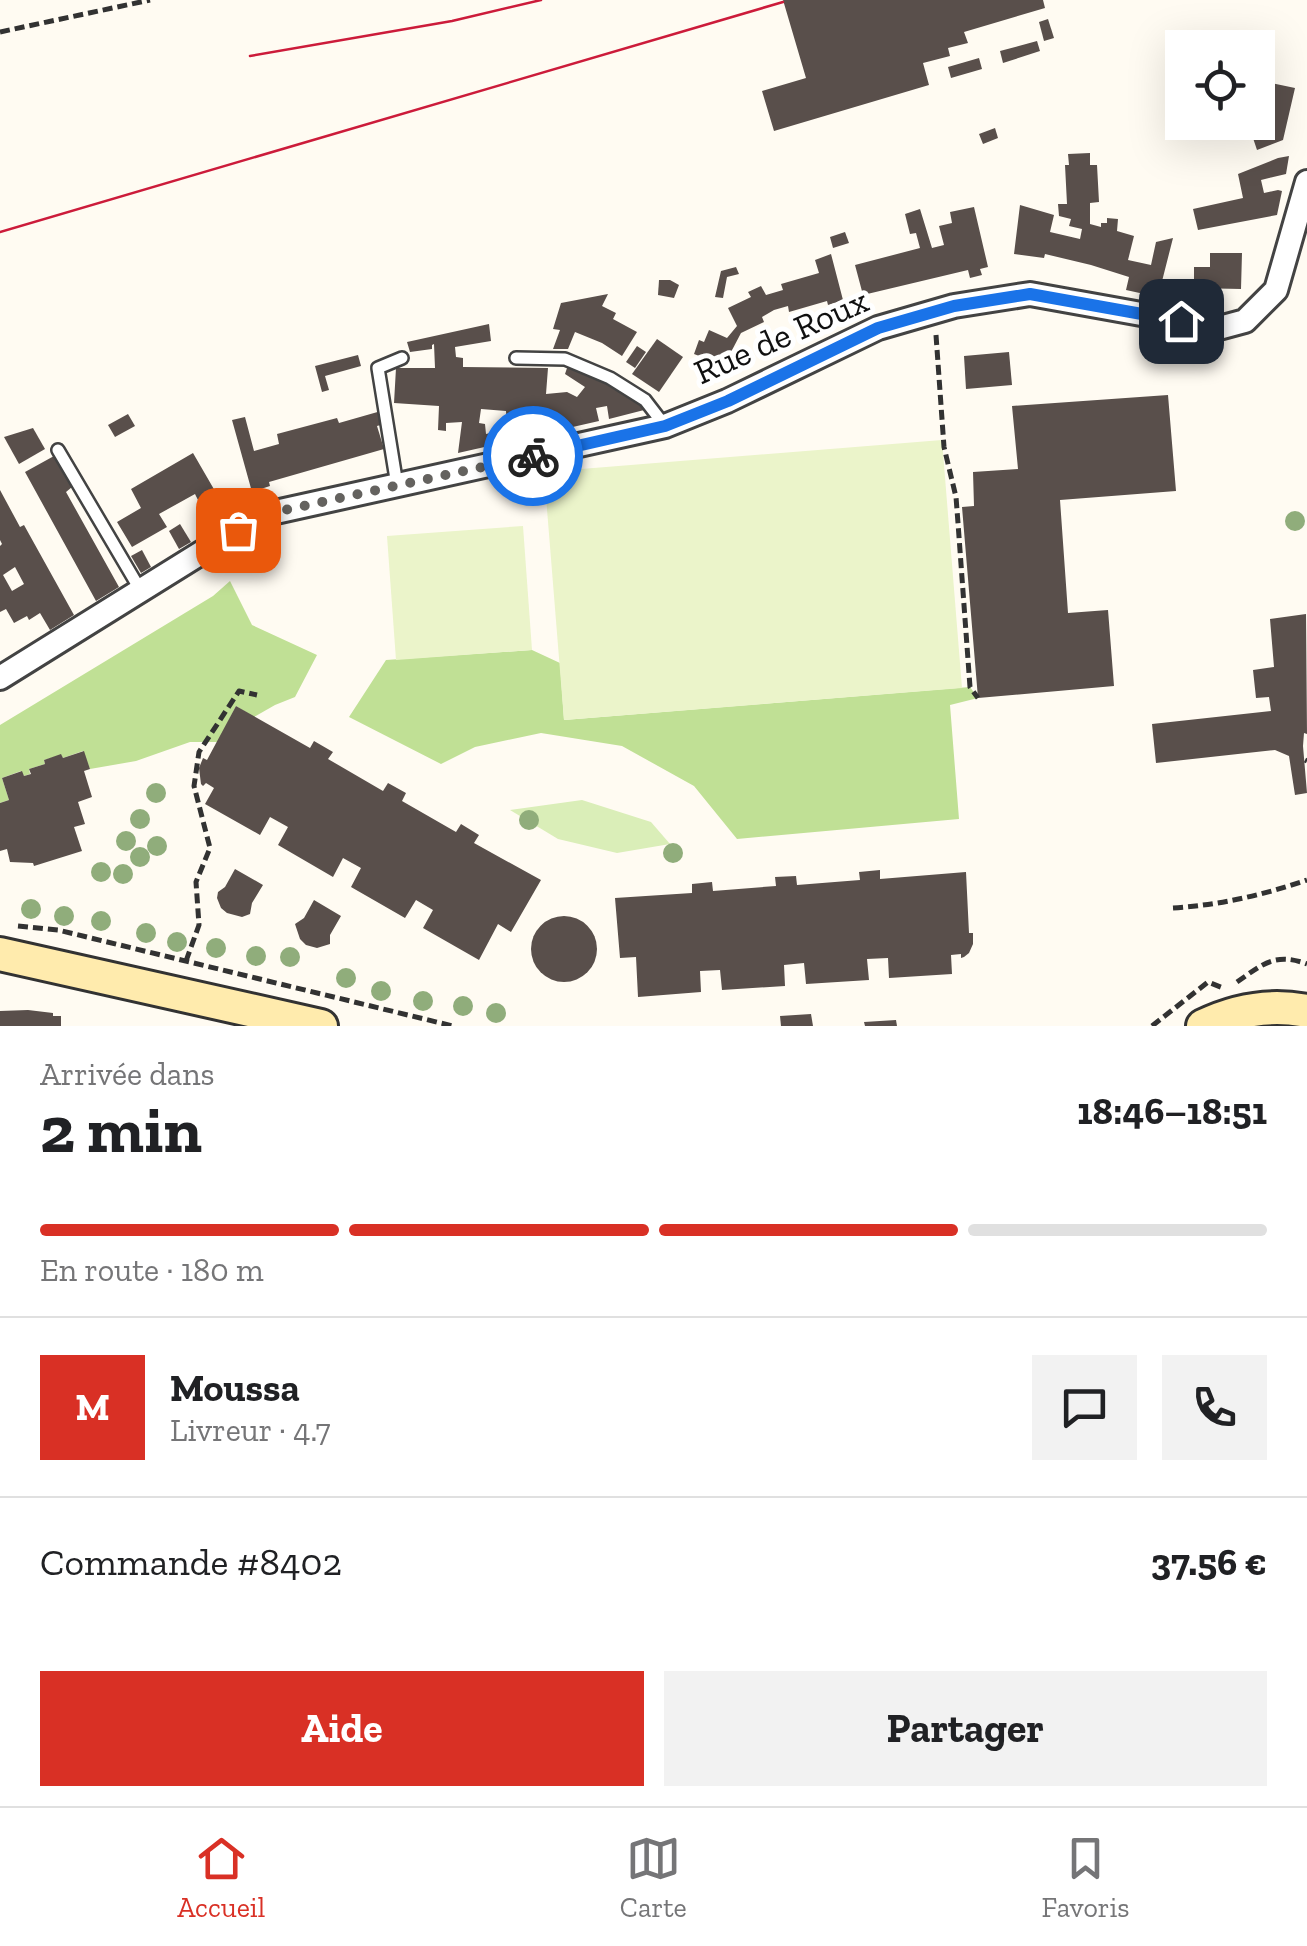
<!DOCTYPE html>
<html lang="fr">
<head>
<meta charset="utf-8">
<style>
  body { margin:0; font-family:"Zilla Slab",serif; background:#f2f2f2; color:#202124; height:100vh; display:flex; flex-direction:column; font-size:38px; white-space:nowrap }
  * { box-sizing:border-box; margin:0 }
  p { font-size:32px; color:#757577 }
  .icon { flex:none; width:55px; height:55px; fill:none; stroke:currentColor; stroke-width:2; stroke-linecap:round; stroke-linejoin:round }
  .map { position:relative; height:1026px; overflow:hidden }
  .details { display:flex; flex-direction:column; background:#fff; flex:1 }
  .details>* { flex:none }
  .buttons { position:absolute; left:1165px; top:30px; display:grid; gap:20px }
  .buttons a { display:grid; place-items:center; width:110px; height:110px; border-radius:0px; background:#fff; box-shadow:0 10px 40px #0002; font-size:50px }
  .pin { position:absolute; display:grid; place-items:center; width:85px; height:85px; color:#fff; margin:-42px; border-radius:20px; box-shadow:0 5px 15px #0006 }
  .courier { position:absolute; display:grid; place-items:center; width:100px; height:100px; margin:-50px; border:8px solid #1a73e8; border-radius:50%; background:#fff; color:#222; box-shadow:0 2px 12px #0007 }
  .overview em { font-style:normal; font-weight:800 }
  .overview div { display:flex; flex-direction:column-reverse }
  .overview { display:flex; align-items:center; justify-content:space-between; height:170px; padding:0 40px }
  h1 { font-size:65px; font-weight:800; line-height:75px }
  .bar { display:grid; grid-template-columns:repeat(4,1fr); gap:15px 10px; align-content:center; height:120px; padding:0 40px }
  .bar i { height:12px; border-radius:8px; background:#e0e0e0 }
  .bar .current { background:#d93025 }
  .bar p { grid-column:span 4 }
  .line { display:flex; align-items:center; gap:25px; padding:0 40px; border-top:2px solid #e0e0e0 }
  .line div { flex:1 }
  .round { display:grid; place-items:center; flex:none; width:105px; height:105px; border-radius:0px; background:#f2f2f2 }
  .primary-button { display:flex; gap:20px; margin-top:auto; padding:20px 40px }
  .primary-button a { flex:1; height:115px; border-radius:0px; background:#d93025; color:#fff; font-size:40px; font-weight:800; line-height:115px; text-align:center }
  .primary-button a+a { background:#f2f2f2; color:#202124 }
  .tabs { display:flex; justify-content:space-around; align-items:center; height:140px; border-top:2px solid #e0e0e0; background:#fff; font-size:28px; color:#757577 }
  .tabs a { display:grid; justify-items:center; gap:5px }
  .tabs .current { color:#d93025 }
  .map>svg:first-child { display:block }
  .green { fill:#daeeb8 }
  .forest { fill:#c0e095 }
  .pitch { fill:#ebf4ca }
  .building { fill:#594f4b; fill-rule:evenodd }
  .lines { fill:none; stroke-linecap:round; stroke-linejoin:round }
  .lane-casing { stroke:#434343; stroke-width:16 }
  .street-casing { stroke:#434343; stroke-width:28 }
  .secondary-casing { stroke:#323232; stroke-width:38 }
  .path { stroke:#323232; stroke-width:5; stroke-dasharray:10 5; stroke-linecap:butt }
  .lane { stroke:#fff; stroke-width:11 }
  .street { stroke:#fff; stroke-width:22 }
  .secondary { stroke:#ffebad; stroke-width:32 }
  .tram { stroke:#cc1b3a; stroke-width:2.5 }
  .tree { fill:#90ad7b }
  .done { stroke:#64625f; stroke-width:10; stroke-dasharray:0 18 }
  .route { stroke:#1a73e8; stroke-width:12 }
  .labels { text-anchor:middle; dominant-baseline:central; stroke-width:10; stroke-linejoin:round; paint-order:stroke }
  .street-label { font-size:35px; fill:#101010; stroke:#fff }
</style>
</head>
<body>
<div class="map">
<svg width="1307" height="1026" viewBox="0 0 1307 1026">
  <rect width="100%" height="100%" fill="#fffbf2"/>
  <polygon class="green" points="582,800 651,822 670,844 617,853 558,839 510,810"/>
  <g class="forest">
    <polygon points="230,581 252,625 317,655 295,697 275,705 254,717 236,706 218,742 190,742 136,761 90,769 83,751 63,758 61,755 44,760 45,764 29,769 30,774 24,776 21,771 2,778 9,800 0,803 0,725 213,596"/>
    <polygon points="532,650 560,663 564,720 970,687 978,698 950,705 959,819 737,839 694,786 622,746 541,733 475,747 441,764 349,717 386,660"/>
  </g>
  <g class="pitch">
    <polygon points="942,440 962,688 564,720 544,472"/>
    <polygon points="523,526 532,650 396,660 387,536"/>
  </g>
  <g class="building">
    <polygon points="783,0 1043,0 1045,8 964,32 968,43 948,48 950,56 923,63 929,85 774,131 762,91 806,78"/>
    <polygon points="1048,19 1054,38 1044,41 1039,22"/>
    <polygon points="1037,41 1040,51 1003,63 1000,51"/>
    <polygon points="979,58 982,69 951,78 948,67"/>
    <polygon points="1262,71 1267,82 1295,88 1283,140 1257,150 1253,138 1267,82 1258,86 1258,74"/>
    <polygon points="995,128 998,138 983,144 979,134"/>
    <polygon points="1090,153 1090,165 1097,165 1099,202 1090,203 1090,224 1101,227 1101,223 1107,223 1107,218 1118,219 1117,231 1134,236 1128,260 1151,265 1156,242 1173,238 1158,297 1126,290 1129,277 1091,265 1045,254 1044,258 1014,254 1020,205 1054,215 1050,232 1080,239 1082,229 1069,226 1071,219 1059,216 1058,204 1067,204 1065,165 1069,165 1068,154"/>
    <polygon points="1289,156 1286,174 1261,180 1264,193 1278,190 1282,191 1277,215 1198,230 1193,209 1243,198 1238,174 1278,158"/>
    <polygon points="974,207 988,267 980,269 982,275 970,278 968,270 863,295 855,265 920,248 916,233 910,234 905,214 920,209 932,248 944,245 939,226 952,223 950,212"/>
    <polygon points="845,232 849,243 833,248 830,237"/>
    <polygon points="1210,253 1242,253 1241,289 1194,288 1194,267 1210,267"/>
    <polygon points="831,254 843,300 828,305 827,301 789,312 788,306 774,310 762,317 764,322 741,333 730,354 725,352 720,364 694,354 699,340 704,342 709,330 727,338 737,326 728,308 751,297 748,292 761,286 766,295 783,290 781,284 819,273 815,260"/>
    <polygon points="736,267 739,274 727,277 723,298 715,297 721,271"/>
    <polygon points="659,280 670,280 679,285 674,298 658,295"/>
    <polygon points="608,294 602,306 616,313 613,319 637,332 622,356 602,343 575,332 568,349 553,349 560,330 553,329 561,303"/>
    <path d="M489,324L491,341L455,347L456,357L463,358V367L548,368L546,394L567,392L577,397L585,387L565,374L568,365L587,373L648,409L609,419L607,406L596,408L599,421L458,453L462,422L446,423V431L438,430L439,406L394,403L396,368H435L434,344L432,345V349L410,352L407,342ZM481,409L506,411L507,429L486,434L485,424L479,423Z"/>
    <polygon points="657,339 683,357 659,392 632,374"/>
    <polygon points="637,346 646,352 635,368 626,362"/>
    <polygon points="1009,352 1012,385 966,389 964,356"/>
    <polygon points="358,355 361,366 325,376 329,390 322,392 315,366"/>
    <polygon points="1168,395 1176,491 1060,500 1068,613 1108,610 1114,686 978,698 962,507 974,506 973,472 1018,469 1012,406"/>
    <polygon points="381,411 384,424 377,426 384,449 269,482 270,486 252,492 232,420 245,417 254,451 279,444 277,434 337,418 339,423"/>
    <polygon points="128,414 135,426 115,437 108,425"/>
    <polygon points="33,428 45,449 19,464 4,437"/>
    <polygon points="193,453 215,491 198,500 195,494 159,514 167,527 132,547 117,522 141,508 131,489"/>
    <polygon points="54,456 72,487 66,492 119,587 96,601 25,472"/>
    <path d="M0,490L20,527L24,525L74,615L50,630L40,613L29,620L27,616L14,623L6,609L0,612V546L2,544L0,540ZM15,567L24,584L12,591L3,575Z"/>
    <polygon points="180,524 191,542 179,549 169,531"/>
    <polygon points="142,550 151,567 141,573 131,556"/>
    <polygon points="1306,614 1307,734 1304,733 1303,746 1307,793 1295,795 1289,756 1275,750 1156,763 1152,724 1271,711 1269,697 1256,698 1253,670 1274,667 1270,619"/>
    <polygon points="236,706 310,748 314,741 333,752 328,759 383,791 388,783 406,793 402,801 456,832 461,824 479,835 474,843 541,880 511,932 498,924 479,960 423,928 433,910 416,900 405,918 351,887 361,868 343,858 333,877 278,845 288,827 270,817 260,835 205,804 214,788 206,783 203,786 201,784 199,768 203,758 207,760"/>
    <polygon points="84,751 90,769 84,771 92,797 78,802 85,824 74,827 82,851 34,866 33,863 10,862 7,849 0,851 0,803 9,800 2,778 22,771 24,776 31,774 29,769 45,764 44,760 61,754 63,758"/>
    <polygon points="235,869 263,885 252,903 250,914 242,917 227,913 221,908 217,898 218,892 225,887"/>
    <polygon points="880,870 880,879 966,872 969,933 973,933 973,944 969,953 964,957 961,958 961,954 951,955 952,974 889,978 888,958 867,959 869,980 806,984 804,963 784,965 785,986 722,990 720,970 700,971 701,992 638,997 636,957 620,958 615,898 692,893 692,884 712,882 713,891 776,886 775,877 796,876 797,885 860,880 859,872"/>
    <polygon points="314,900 341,916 330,935 330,944 317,948 306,945 300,939 295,924 304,918"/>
    <circle cx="564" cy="949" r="33"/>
    <polygon points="28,1010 53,1013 53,1016 61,1016 61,1026 0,1026 0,1011"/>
    <polygon points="811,1014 813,1026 781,1026 780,1016"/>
    <polygon points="896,1020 897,1026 865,1026 864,1022"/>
  </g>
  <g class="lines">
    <g class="lane-casing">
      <g id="lane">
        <polyline points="516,358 565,359 610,378 645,400 665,426"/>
        <polyline points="58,450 141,591"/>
        <polyline points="397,485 378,368 402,358"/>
      </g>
    </g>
    <g class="street-casing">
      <polyline id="street" points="0,678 262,515 665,426 727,401 878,328 954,306 1030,294 1219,328 1245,321 1276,290 1307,182"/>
    </g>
    <g class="secondary-casing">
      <g id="secondary">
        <polyline points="0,954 321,1026"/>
        <path d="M1203,1026C1236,1010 1271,1004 1307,1011"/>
      </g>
    </g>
    <g class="path">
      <polyline points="0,32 150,0"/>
      <polyline points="936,335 944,447 956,497 958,523 970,687 978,698"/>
      <polyline points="1305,760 1307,761"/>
      <path d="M1173,908C1220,905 1263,895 1307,880"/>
      <polyline points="18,926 58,930 453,1026"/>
      <polyline points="186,961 199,925 196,882 210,848 194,786 199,752 239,691 257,695"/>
      <path d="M1237,982C1263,964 1275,952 1307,964"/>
      <polyline points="1152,1026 1208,982 1223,988"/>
    </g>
    <use href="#lane" class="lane"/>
    <use href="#street" class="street"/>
    <use href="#secondary" class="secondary"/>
    <g class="tram">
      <polyline points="250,56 452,21 541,0"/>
      <polyline points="0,232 783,2"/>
    </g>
  </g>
  <g class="tree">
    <circle cx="1295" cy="521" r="10"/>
    <circle cx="156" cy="793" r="10"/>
    <circle cx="140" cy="819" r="10"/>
    <circle cx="529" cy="820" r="10"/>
    <circle cx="126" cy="841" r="10"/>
    <circle cx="157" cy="846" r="10"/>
    <circle cx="673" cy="853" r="10"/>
    <circle cx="140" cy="857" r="10"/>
    <circle cx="101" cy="872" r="10"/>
    <circle cx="123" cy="874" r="10"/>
    <circle cx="31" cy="909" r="10"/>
    <circle cx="64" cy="916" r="10"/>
    <circle cx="101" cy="921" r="10"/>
    <circle cx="146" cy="933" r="10"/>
    <circle cx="177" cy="942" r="10"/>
    <circle cx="216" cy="948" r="10"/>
    <circle cx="256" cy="956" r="10"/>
    <circle cx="290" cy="957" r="10"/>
    <circle cx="346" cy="978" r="10"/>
    <circle cx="381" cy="991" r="10"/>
    <circle cx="423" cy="1001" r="10"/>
    <circle cx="463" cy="1006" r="10"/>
    <circle cx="496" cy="1013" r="10"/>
  </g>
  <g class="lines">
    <polyline class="done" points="238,530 262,515 533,456"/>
    <polyline class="route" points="533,456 665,426 728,401 878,328 954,306 1030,294 1181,321"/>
  </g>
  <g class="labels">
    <g class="street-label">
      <text transform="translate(781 336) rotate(-24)">Rue de Roux</text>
    </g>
  </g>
</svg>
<div class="buttons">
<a><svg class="icon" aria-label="locate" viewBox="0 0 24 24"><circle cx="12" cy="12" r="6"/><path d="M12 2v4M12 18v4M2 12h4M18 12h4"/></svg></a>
</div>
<div class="pin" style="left:238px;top:530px;background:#ea580c"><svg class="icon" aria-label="bag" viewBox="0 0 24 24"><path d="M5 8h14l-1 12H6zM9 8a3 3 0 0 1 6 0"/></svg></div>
<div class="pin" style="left:1181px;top:321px;background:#1f2937"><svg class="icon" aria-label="home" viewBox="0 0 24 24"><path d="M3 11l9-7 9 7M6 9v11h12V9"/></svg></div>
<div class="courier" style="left:533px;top:456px"><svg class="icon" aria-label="bike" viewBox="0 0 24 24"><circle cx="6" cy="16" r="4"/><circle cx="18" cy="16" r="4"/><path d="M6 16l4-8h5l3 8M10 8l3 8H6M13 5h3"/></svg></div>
</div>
<section class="details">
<div class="overview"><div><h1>2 min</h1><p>Arrivée dans</p></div><em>18:46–18:51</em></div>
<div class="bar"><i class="current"></i><i class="current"></i><i class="current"></i><i></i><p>En route · 180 m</p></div>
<div class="line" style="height:180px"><b class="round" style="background:#d93025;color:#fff">M</b><div><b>Moussa</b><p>Livreur · 4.7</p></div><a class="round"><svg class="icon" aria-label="chat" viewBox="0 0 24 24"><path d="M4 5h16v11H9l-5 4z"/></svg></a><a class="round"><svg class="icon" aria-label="phone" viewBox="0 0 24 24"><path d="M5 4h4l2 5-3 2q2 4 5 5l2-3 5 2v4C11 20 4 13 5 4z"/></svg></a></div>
<div class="line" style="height:130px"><div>Commande #8402</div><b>37.56 €</b></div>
<div class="primary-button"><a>Aide</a><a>Partager</a></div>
</section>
<nav class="tabs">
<a class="current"><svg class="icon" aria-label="home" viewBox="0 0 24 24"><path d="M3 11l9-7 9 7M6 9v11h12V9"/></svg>Accueil</a>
<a><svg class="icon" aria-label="map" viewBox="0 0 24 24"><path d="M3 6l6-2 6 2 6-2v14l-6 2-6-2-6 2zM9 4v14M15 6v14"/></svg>Carte</a>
<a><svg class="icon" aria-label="saved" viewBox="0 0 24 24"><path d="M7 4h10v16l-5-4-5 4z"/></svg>Favoris</a>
</nav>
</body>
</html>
